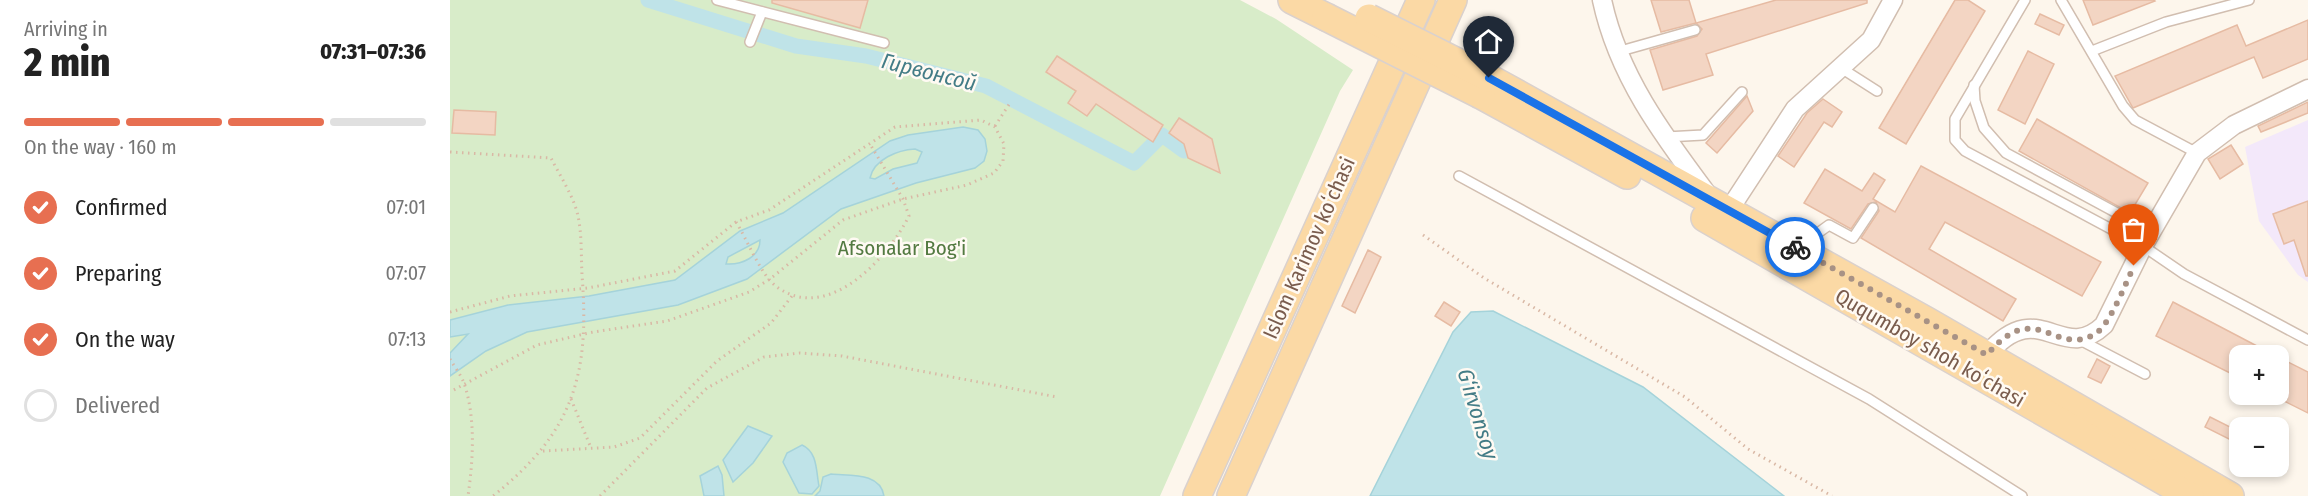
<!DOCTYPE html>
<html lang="en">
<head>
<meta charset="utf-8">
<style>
  body { margin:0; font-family:"Fira Sans Condensed",sans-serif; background:#f2f2f2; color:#222; height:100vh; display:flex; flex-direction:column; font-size:22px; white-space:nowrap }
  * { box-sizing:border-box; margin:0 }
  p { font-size:20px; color:#767676 }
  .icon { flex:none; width:33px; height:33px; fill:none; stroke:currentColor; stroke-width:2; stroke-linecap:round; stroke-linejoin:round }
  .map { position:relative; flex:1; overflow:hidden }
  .drawer { display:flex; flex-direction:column; background:#fff; width:450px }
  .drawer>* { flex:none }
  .tools { position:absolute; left:1779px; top:345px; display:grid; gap:12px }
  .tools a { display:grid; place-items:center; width:60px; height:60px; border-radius:12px; background:#fff; box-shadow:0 3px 9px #0003; font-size:30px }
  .pin { position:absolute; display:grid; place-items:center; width:51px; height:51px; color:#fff; margin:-62px -26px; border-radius:50% 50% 50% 0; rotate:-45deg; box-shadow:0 0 6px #0007 }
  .pin .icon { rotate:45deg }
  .courier { position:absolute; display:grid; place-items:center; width:60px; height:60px; margin:-30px; border:4px solid #1a73e8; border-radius:50%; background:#fff; color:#222; box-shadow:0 2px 8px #0007 }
  .headline em { font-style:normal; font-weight:800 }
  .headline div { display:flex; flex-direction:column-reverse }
  .headline { display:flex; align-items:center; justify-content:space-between; height:102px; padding:0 24px }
  h1 { font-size:39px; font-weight:800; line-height:45px }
  .bar { display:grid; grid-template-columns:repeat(4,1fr); gap:9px 6px; align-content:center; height:72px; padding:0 24px }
  .bar i { height:8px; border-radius:4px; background:#e0e0e0 }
  .bar .active { background:#e76f51 }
  .bar p { grid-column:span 4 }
  ol { padding:0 24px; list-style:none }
  li { display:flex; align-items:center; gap:18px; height:66px }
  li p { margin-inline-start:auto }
  li .icon { padding:6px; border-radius:50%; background:#e76f51; color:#fff; stroke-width:4 }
  li:last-child { color:#767676 }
  li i { width:33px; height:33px; border:3px solid #e0e0e0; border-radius:50% }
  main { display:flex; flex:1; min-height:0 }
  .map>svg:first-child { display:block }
  .education { fill:#f3e8fa }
  .green { fill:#d8ecc9 }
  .water { fill:#bfe3e8; stroke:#a5d3da; stroke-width:1.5; fill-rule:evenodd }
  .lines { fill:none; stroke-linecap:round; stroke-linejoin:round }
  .canal { stroke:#bfe3e8; stroke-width:15 }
  .building { fill:#f3d5c3; stroke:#e6bba3; stroke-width:1.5 }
  .lane-casing { stroke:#d1beb0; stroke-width:12 }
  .street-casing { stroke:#d1beb0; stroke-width:21 }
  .primary-casing { stroke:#dad1cd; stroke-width:30 }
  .path { stroke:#d9b8a5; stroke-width:3; stroke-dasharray:1.5 4.5; stroke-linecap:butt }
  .lane { stroke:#fff; stroke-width:9 }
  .street { stroke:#fff; stroke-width:18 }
  .primary { stroke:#fbd9a5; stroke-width:27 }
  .primary-bridge-casing { stroke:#dad1cd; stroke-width:30; stroke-linecap:butt }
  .primary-bridge { stroke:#fbd9a5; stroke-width:27 }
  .done { stroke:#a89285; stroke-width:6; stroke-dasharray:0 10.8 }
  .route { stroke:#1a73e8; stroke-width:8 }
  .labels { text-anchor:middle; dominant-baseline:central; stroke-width:5; stroke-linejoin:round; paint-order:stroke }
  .park-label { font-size:21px; fill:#537a41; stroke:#fffaf3 }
  .street-label { font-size:21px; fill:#7a5c4d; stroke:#fffaf3 }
  .water-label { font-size:22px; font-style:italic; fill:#437c86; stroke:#fffaf3 }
</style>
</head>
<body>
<main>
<section class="drawer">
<div class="headline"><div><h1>2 min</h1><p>Arriving in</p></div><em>07:31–07:36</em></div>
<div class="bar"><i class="active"></i><i class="active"></i><i class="active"></i><i></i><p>On the way · 160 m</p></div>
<ol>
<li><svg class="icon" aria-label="check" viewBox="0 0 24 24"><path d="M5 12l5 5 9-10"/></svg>Confirmed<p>07:01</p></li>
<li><svg class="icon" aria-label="check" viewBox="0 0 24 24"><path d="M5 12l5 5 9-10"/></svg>Preparing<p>07:07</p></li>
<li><svg class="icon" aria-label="check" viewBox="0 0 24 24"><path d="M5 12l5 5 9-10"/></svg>On the way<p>07:13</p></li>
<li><i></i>Delivered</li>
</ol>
</section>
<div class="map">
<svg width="1858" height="496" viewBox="0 0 1858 496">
  <rect width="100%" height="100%" fill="#fdf6ec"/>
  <polygon class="education" points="1858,120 1858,282 1848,275 1809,221 1795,147"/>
  <polygon class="green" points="0,0 790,0 826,19 903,70 890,91 710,496 0,496"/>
  <g class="water">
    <path d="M513,127L528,130L535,139L537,151L534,161L525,168L466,183L391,209L297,279L228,305L77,332L36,351L0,376V353L18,334L0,337V320L58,305L139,296L225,280L290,231L333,213L440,141L458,135ZM465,149L472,152L467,163L443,169L425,179L420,178C424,159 448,150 465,149ZM310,240C310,257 292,265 276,264L278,257Z"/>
    <polygon points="1043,311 1193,387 1334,496 920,496 1003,332 1021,312"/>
    <polygon points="298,426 322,436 303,463 283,482 273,460"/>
    <path d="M352,445C368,452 366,472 369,486L362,494L349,493L333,462L337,453Z"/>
    <polygon points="268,466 272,475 274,496 254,496 250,476"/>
    <path d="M381,474C400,476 430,472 434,496H365L370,491L373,477Z"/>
  </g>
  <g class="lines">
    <polyline class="canal" points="198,0 346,46 416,56 536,86 684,163 712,135 734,151"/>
  </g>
  <g class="building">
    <polygon points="322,0 418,0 410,28 322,3"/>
    <polygon points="1201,0 1239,0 1246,23 1211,32"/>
    <polygon points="1326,0 1417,0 1417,3 1256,54 1263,75 1213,90 1200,50 1247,36 1252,29 1246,23"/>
    <polygon points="1505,0 1518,0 1535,11 1456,144 1429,128"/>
    <polygon points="1633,0 1704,0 1705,1 1643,25"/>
    <polygon points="1590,14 1614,25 1609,35 1585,24"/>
    <polygon points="1858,20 1858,59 1813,78 1804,57 1683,108 1665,76 1787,25 1796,46"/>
    <polygon points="1035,26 1055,39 1041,61 1021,47"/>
    <polygon points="1578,51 1604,64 1575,124 1548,110"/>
    <polygon points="607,56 713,125 703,142 646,104 637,116 618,103 626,91 596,72"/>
    <polygon points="1297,96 1303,111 1267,153 1256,143"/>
    <polygon points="1373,99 1392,112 1382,127 1374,122 1344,167 1328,156 1357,113"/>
    <polygon points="1858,102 1858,113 1811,132 1808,126"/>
    <polygon points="4,110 46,112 45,135 2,133"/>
    <polygon points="729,118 762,139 770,173 738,158 734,144 719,133"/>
    <polygon points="1587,119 1698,183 1680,213 1569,151"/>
    <polygon points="1781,145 1793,164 1770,179 1758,159"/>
    <polygon points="1471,166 1651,262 1632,296 1495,222 1479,249 1566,299 1553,321 1411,238 1429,211 1426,202 1418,204 1401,229 1354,203 1375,169 1412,191 1424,173 1435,180 1423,199 1445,212"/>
    <polygon points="1858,201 1858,276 1856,276 1844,240 1834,244 1823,214"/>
    <polygon points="918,250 931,257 905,313 892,306"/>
    <polygon points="994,302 1010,312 1001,326 985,316"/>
    <polygon points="1723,302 1826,356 1790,356 1790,378 1706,336"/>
    <polygon points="1828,357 1858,372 1858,413 1828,398"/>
    <polygon points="1647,359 1660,366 1651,383 1638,377"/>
    <polygon points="1760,417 1790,432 1785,442 1755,427"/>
  </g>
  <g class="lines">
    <g class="lane-casing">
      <g id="lane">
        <polyline points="267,0 434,43"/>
        <polyline points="1575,0 1505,119 1505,140 1515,151 1693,246 1734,274 1858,340"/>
        <polyline points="1611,0 1673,106 1685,120 1747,153"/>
        <polyline points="300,42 312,12"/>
        <polyline points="1642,51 1716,22 1799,0"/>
        <polyline points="1167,52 1245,30"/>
        <polyline points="1391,68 1427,91"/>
        <polyline points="1524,85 1525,101 1534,128 1556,153 1702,232"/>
        <polyline points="1216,137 1253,135 1292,92"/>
        <polyline points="1009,176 1419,399 1572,496"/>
        <polyline points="1358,252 1368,233 1379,225 1403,238 1423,208"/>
        <polyline points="1630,340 1695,374"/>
      </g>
    </g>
    <g class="street-casing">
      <g id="street">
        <path d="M1152,0C1168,75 1212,134 1257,194"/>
        <polyline points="1279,210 1345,109 1421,40 1443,0"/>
        <path d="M1537,355C1589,293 1611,366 1654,325L1693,246L1747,153L1784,125L1858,89"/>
      </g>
    </g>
    <g class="primary-casing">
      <g id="primary">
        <polyline points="842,0 876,17"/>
        <polyline points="1039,78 1477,321 1780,496"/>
        <polyline points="1031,95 1177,175"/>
        <polyline points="1255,218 1740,496"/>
        <polyline points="747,496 971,0"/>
        <polyline points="781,496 1003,0"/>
      </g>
    </g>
    <g class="path">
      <polyline points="545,126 560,103"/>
      <path d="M0,152L101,158C110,176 124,197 128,216C132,235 131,256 132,275C140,376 123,432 43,496"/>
      <path d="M286,222C297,239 311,276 327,287C378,324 438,258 459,216L453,199L420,144"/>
      <polyline points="973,235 1034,278 1235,397 1298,449 1382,496"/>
      <polyline points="0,312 60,296 138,288 225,271 286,222 319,210 445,127 531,120 545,127 554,144 553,161 544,173 517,185 453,199 393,220 320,279 299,292 217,321 143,332 87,345 0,392"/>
      <path d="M0,359C4,366 11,375 14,383C26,418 23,461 18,496"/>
      <polyline points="121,399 141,448"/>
      <polyline points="93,451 164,447 190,438 267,361 321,323 342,296"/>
      <polyline points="150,496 257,388 314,357 350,353 392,356 607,397"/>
    </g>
    <use href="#lane" class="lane"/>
    <use href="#street" class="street"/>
    <use href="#primary" class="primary"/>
    <g class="primary-bridge-casing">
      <g id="primary-bridge">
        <polyline points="876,17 1031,95"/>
        <polyline points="919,18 1039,78"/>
      </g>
    </g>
    <use href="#primary-bridge" class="primary-bridge"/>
  </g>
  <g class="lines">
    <path class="done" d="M1345,247L1537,355C1586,296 1604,358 1645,334C1660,325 1676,282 1684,266"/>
    <polyline class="route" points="1039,78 1345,247"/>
  </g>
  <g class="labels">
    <g class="park-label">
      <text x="452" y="248">Afsonalar Bog'i</text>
    </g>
    <g class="street-label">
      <text transform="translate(859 248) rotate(-66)">Islom Karimov koʻchasi</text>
      <text transform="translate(1480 348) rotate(30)">Ququmboy shoh koʻchasi</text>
    </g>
    <g class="water-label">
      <text transform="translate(479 72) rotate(14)">Гирвонсой</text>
      <text transform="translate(1028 414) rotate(73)">G‘irvonsoy</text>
    </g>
  </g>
</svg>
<div class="tools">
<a>+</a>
<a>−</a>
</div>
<div class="pin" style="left:1684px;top:266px;background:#ea580c"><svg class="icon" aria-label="bag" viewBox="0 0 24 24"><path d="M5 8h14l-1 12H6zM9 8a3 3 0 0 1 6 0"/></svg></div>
<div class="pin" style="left:1039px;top:78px;background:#1f2937"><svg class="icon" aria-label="home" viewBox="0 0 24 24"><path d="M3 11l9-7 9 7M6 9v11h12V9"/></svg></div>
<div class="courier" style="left:1345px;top:247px"><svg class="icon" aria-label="bike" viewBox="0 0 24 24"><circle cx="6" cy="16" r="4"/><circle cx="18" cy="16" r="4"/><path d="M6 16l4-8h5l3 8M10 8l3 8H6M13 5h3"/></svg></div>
</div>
</main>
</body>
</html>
